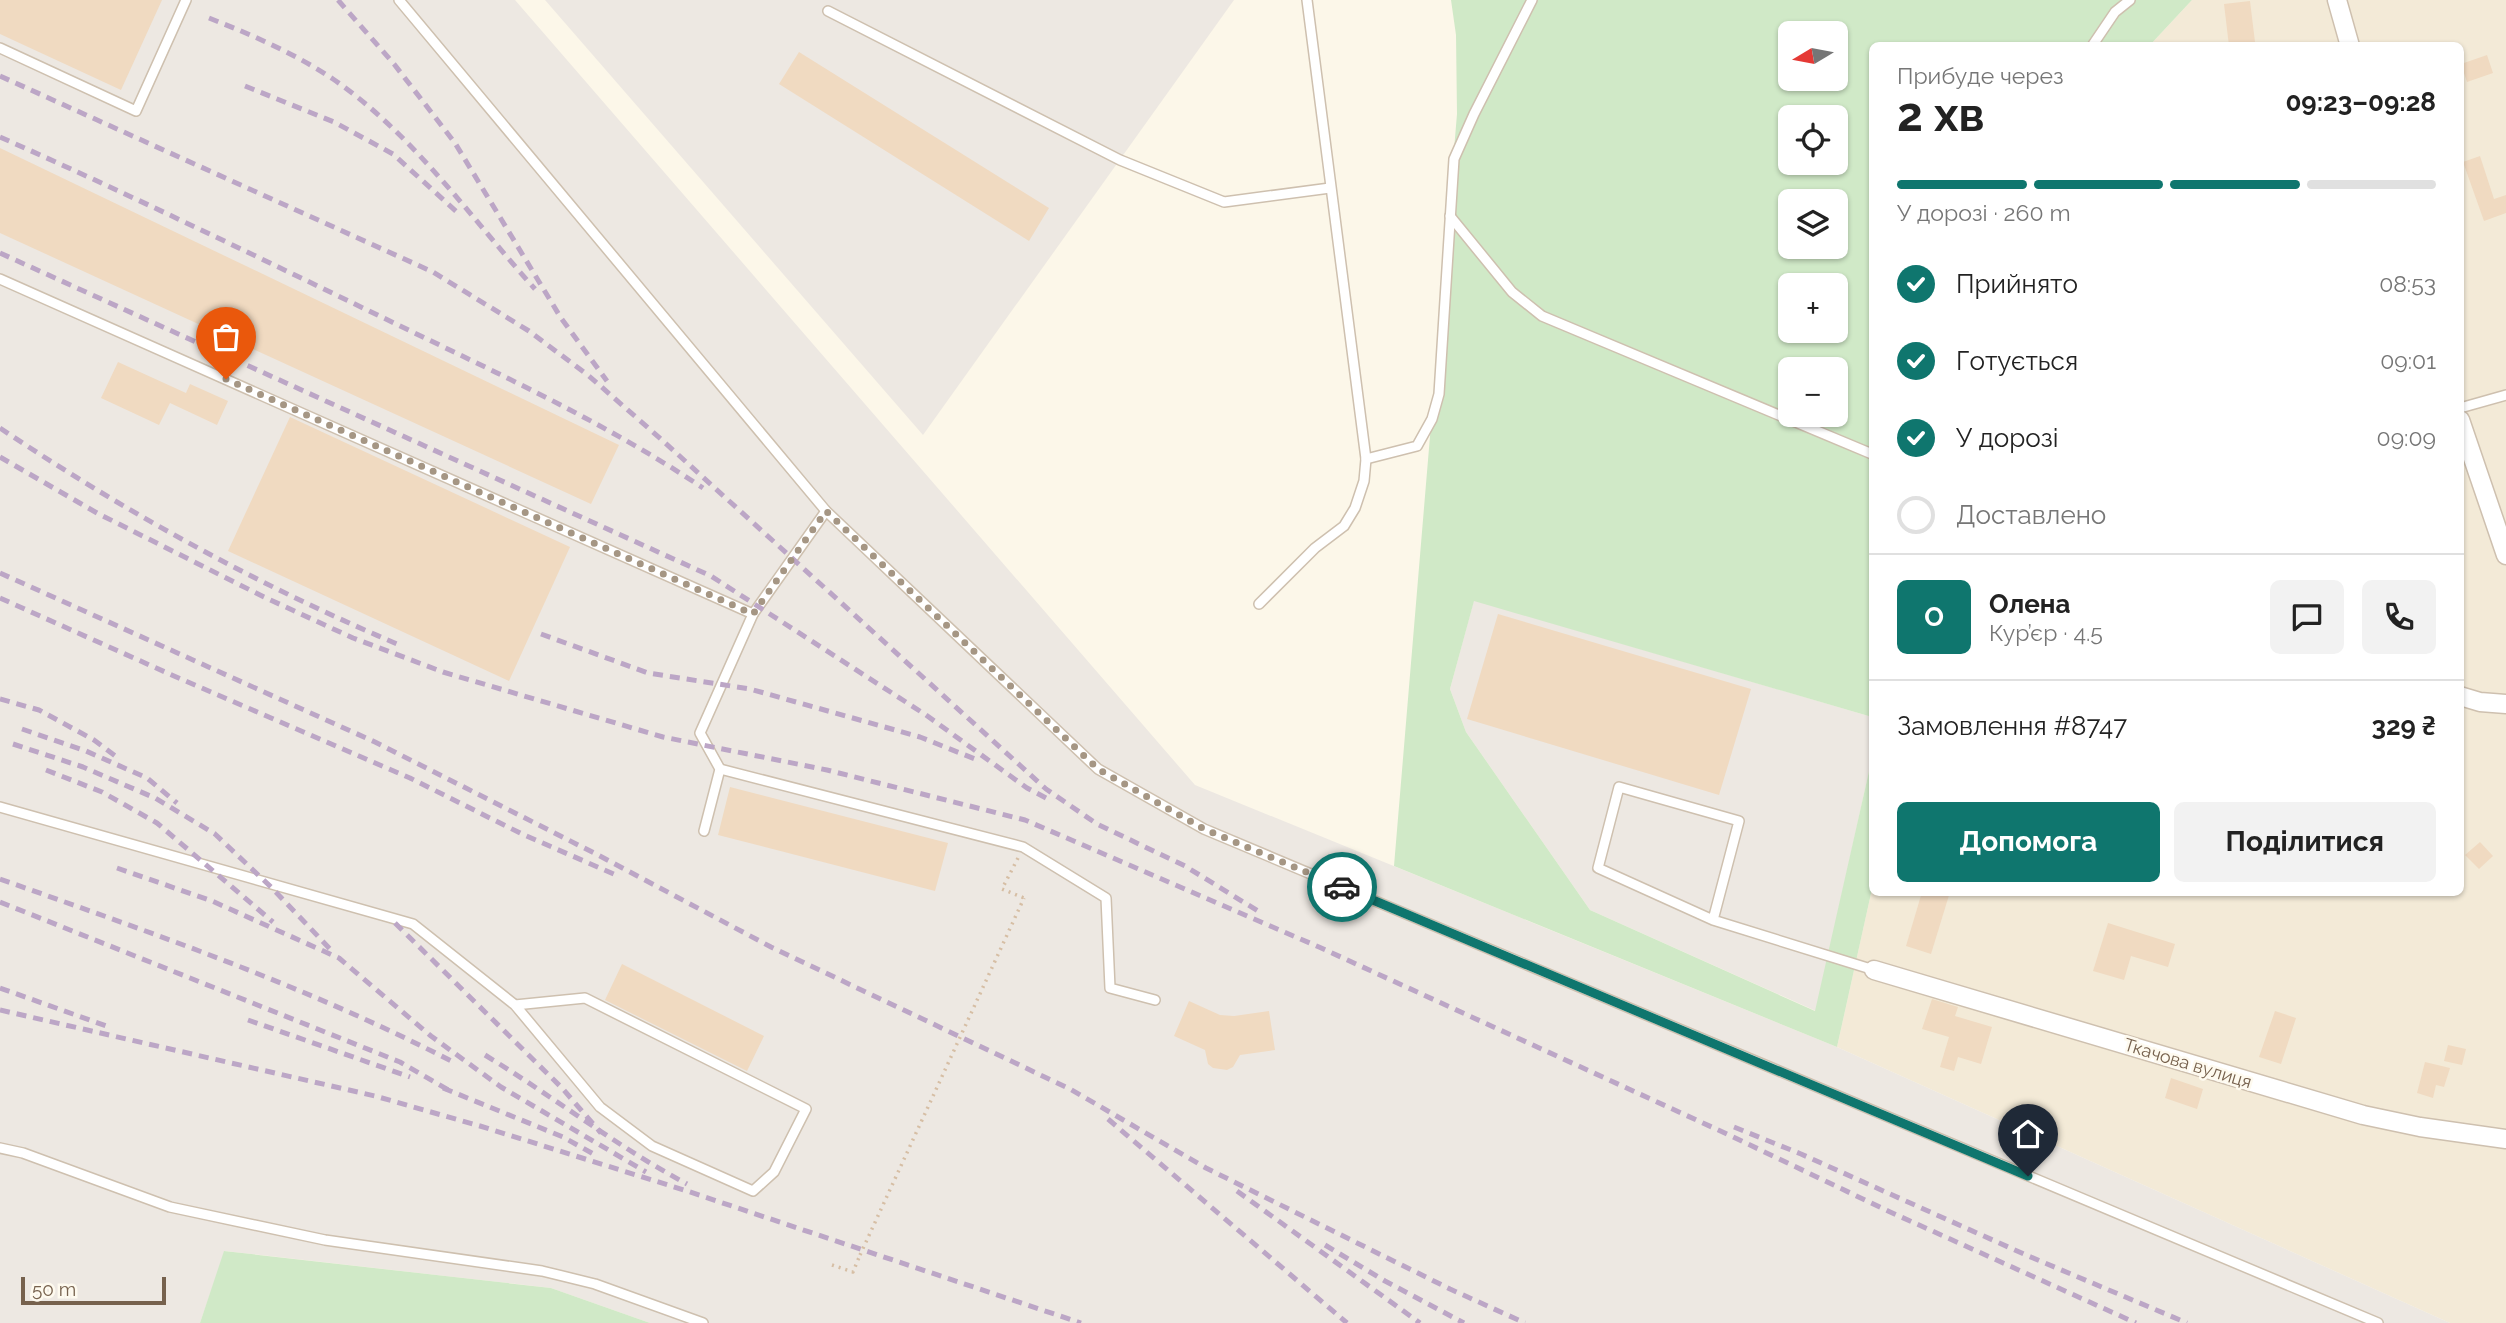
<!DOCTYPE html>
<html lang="uk">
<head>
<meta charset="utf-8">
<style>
  body { margin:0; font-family:Raleway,sans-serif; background:#f2f2f2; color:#222; height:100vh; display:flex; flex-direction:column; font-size:26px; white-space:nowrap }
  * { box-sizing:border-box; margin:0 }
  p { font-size:23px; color:#767676 }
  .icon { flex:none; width:38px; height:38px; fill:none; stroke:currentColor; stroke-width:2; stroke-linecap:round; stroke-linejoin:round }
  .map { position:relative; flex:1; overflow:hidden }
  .panel { position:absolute; left:1869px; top:42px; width:595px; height:854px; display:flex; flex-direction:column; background:#fff; border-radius:10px; box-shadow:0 2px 5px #0004 }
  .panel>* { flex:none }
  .needle { width:46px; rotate:260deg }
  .tools { position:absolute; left:1778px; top:21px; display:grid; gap:14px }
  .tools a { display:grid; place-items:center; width:70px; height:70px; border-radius:10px; background:#fff; box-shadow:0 2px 5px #0004; font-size:35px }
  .scale { position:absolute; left:21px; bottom:18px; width:145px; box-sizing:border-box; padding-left:7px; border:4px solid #76614d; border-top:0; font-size:19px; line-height:24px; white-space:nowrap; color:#76614d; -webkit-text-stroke:5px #fefaef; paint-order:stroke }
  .pin { position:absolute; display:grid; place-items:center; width:60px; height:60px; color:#fff; margin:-72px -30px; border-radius:50% 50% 50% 0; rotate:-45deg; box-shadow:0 0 7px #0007 }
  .pin .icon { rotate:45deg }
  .courier { position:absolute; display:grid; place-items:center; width:70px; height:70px; margin:-35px; border:5px solid #0f766e; border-radius:50%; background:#fff; color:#222; box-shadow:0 2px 9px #0007 }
  .summary em { font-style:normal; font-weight:700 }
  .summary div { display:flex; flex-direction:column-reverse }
  .summary { display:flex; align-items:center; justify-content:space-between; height:119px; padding:0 28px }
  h1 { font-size:46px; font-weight:700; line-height:52px }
  .bar { display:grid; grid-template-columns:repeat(4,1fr); gap:10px 7px; align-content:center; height:84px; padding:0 28px }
  .bar i { height:9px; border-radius:5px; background:#e0e0e0 }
  .bar .active { background:#0f766e }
  .bar p { grid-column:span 4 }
  .line { display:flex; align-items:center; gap:18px; padding:0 28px; border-top:2px solid #e0e0e0 }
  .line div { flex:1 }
  .round { display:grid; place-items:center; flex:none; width:74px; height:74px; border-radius:10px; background:#f2f2f2 }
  ol { padding:0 28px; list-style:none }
  li { display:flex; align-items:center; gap:21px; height:77px }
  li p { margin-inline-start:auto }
  li .icon { padding:7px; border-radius:50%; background:#0f766e; color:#fff; stroke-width:4 }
  li:last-child { color:#767676 }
  li i { width:38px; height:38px; border:4px solid #e0e0e0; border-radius:50% }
  .action { display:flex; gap:14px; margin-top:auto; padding:14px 28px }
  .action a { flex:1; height:80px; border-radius:10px; background:#0f766e; color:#fff; font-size:28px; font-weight:700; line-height:80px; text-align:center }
  .action a+a { background:#f2f2f2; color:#222 }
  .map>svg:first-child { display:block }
  .residential { fill:#f3ead7 }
  .industrial { fill:#ede8e2 }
  .green { fill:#d0e9c7; fill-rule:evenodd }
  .building { fill:#f0dac1 }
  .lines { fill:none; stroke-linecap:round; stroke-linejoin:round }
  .lane-casing { stroke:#cec0af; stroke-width:12 }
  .street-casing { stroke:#cec0af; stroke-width:21 }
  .path { stroke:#d6bea4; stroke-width:3.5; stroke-dasharray:2 5; stroke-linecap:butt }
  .lane { stroke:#fff; stroke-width:9 }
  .street { stroke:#fff; stroke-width:18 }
  .rail { stroke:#bca6c6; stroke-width:5; stroke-dasharray:10 7; stroke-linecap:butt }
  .path-bridge { stroke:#d6bea4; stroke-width:3.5; stroke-dasharray:2 5; stroke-linecap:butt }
  .done { stroke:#a59684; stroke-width:7; stroke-dasharray:0 12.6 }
  .route { stroke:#0f766e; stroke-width:9 }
  .labels { text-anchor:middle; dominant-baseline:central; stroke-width:5; stroke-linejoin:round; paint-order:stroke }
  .street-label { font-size:18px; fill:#76614d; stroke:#fefaef }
</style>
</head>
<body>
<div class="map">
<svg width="2506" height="1323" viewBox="0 0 2506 1323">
  <rect width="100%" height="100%" fill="#fcf7e9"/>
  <polygon class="residential" points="2192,0 2506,0 2506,1323 2450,1323 1837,1047 1872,889 1872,892 2460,892 2460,46 2150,45"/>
  <g class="industrial">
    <polygon points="0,0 515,0 1195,785 1837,1047 2450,1323 650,1323 551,1288 225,1251 200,1323 0,1323"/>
    <polygon points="545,0 1234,0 923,435"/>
    <polygon points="1474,600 1872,717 1872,758 1816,1011 1590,910 1466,732 1450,689"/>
  </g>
  <g class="green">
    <path d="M1451,0H2192L2150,45L1872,46V717L1474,601L1450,689L1466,732L1590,910L1815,1011L1872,758V889L1837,1047L1394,866L1457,114L1456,35ZM1790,33H1836V79H1790ZM1790,117H1836V163H1790ZM1790,201H1836V247H1790ZM1790,285H1836V331H1790ZM1790,369H1836V415H1790Z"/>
    <polygon points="224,1251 551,1288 650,1323 200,1323"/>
  </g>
  <g class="building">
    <polygon points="0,0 162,0 121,90 0,34"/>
    <polygon points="2250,1 2255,42 2247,43 2247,46 2229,46 2224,4"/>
    <polygon points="799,52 1049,208 1029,241 779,84"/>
    <polygon points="2487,55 2493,73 2467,82 2461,64"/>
    <polygon points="0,148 619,445 591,504 0,233"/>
    <polygon points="2480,156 2494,199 2506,195 2506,213 2484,221 2463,162"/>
    <polygon points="118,362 186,393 190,384 228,401 217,425 170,403 159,425 101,398"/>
    <polygon points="290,417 570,547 509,681 228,551"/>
    <polygon points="1498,614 1751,689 1719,795 1467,719"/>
    <polygon points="730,787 948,843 935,891 718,835"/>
    <polygon points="2480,842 2493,856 2479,869 2465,855"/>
    <polygon points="1922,892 1950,892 1931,954 1906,946"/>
    <polygon points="2108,923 2175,944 2168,967 2131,956 2124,980 2093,971"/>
    <polygon points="622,964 764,1036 747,1071 605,1000"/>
    <polygon points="1932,999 1958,1007 1955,1016 1992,1027 1981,1064 1958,1057 1954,1071 1940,1067 1949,1037 1922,1029"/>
    <polygon points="1189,1001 1220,1015 1234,1016 1269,1011 1275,1050 1240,1055 1233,1067 1227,1070 1213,1068 1208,1064 1205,1050 1174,1036"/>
    <polygon points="2275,1011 2296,1018 2281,1064 2259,1057"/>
    <polygon points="2448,1045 2466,1049 2462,1065 2444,1061"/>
    <polygon points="2425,1062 2450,1068 2444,1087 2436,1085 2433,1098 2417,1093"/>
    <polygon points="2171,1078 2203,1089 2197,1109 2165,1098"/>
  </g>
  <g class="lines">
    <g class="lane-casing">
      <g id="lane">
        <polyline points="399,0 826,511 1098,769 1204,829 2378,1323"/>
        <polyline points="828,11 1120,160 1224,202 1330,188"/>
        <polyline points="2092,46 2115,12 2130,0"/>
        <polyline points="0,48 136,111 186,0"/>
        <polyline points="1450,216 1512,292 1542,316 1872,454"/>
        <polyline points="0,279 753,614"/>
        <polyline points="2460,408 2506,395"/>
        <polyline points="1366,459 1417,446 1432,419 1439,394 1454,159 1474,114 1532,0"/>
        <polyline points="1259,604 1315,548 1344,526 1355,508 1364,481 1366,459 1307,0"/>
        <polyline points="720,769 1023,847 1106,898 1110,988 1155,1000"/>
        <polyline points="0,807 413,924 515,1005 600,1107 652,1146 753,1191 774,1172 806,1109 585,998 515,1005"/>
        <polyline points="704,831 720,769 700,733 753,614 826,511"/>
        <polyline points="1713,920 1739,821 1619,787 1598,868 1713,920 1874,970"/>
        <polyline points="0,1148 23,1153 170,1207 325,1240 542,1271 595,1284 703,1323"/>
      </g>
    </g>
    <g class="street-casing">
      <g id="street">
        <polyline points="2337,0 2350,46"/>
        <polyline points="2460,420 2506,555"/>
        <polyline points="2460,696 2480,702 2506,704"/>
        <polyline points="1874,970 2363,1115 2420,1127 2506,1139"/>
      </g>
    </g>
    <g class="path">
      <polyline points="1018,858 1002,889 1024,898"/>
      <polyline points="832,1265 853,1272 860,1255"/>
    </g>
    <use href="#lane" class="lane"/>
    <use href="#street" class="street"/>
    <g class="rail">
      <polyline points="338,0 394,64 455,143 561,318 607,381"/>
      <path d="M209,18C252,35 294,53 333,79C413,134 471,218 535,289"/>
      <polyline points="0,76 433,272 529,331 589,376 662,440 1046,789 1097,824 1185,866 1258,911"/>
      <polyline points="245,86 334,122 393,154 458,213"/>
      <path d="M0,137C133,196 264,260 394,323C499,374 606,423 703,488"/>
      <polyline points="0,253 711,576 926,715 1027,788 1050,800"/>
      <path d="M0,428C125,512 258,585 397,644"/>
      <polyline points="0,457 97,513 264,597 353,638 443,672 663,737 827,770 1025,820 1319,947 1727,1134 1888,1211 2136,1323"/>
      <polyline points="0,573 375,742 598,855 771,947 1070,1089 1206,1168 1450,1289 1525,1323"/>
      <polyline points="0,598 174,676 410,778 522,834 616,875"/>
      <polyline points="541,634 648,673 750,689 920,737 975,759"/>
      <polyline points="0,699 39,710 94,740 118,758"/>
      <polyline points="22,729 86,751 147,778 177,803"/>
      <polyline points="13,744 83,767 155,798 215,834 272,888 331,950"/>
      <polyline points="46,770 102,792 157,823 273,922"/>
      <polyline points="117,868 212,901 339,958 431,1036 501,1087 646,1172"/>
      <path d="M0,879C155,934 309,987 455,1063"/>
      <polyline points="0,902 400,1062 452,1092"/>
      <polyline points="395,923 562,1088 601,1133"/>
      <polyline points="0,988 112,1028"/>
      <polyline points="0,1010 375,1096 480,1126 684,1190 1081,1323"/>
      <polyline points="248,1020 410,1077"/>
      <path d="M485,1055C554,1097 616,1146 687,1184"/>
      <polyline points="443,1088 563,1137 597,1156"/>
      <polyline points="1108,1119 1347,1323"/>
      <polyline points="1734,1127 1801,1154 2026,1255 2187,1323"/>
      <polyline points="1237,1191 1420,1323"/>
      <polyline points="1325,1245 1385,1281 1464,1323"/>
    </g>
    <polyline class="path-bridge" points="860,1255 1024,898"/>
  </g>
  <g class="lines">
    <polyline class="done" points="226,379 753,614 826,511 1098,769 1204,829 1342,887"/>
    <polyline class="route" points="1342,887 2028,1176"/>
  </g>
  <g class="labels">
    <g class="street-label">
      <text transform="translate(2188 1063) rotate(17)">Ткачова вулиця</text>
    </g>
  </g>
</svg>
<div class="tools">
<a><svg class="needle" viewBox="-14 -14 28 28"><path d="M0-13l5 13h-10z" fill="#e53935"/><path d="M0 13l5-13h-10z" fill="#767676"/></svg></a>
<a><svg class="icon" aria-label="locate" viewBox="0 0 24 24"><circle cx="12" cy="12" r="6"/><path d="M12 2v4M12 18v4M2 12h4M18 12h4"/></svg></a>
<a><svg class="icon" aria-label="layers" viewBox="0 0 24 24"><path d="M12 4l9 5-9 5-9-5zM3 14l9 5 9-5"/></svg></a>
<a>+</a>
<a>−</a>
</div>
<div class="scale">50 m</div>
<div class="pin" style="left:226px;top:379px;background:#ea580c"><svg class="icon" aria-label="bag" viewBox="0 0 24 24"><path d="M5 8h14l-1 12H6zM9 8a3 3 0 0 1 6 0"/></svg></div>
<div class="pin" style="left:2028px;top:1176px;background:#1f2937"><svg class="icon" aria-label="home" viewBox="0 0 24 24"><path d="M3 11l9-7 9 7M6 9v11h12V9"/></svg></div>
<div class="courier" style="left:1342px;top:887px"><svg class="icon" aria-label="car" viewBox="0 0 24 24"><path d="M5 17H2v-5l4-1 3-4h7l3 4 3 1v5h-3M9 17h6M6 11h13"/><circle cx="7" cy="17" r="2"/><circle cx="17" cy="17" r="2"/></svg></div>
<section class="panel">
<div class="summary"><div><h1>2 хв</h1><p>Прибуде через</p></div><em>09:23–09:28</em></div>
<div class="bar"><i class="active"></i><i class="active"></i><i class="active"></i><i></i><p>У дорозі · 260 m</p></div>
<ol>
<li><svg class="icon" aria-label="check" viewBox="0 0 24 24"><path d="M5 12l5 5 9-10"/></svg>Прийнято<p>08:53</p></li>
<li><svg class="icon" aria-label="check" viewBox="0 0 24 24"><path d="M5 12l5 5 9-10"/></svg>Готується<p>09:01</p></li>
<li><svg class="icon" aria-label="check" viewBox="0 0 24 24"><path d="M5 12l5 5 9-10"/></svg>У дорозі<p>09:09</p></li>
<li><i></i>Доставлено</li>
</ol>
<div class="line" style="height:126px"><b class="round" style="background:#0f766e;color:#fff">О</b><div><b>Олена</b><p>Кур’єр · 4.5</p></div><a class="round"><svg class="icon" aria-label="chat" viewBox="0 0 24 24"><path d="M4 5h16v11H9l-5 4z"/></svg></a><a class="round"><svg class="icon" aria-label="phone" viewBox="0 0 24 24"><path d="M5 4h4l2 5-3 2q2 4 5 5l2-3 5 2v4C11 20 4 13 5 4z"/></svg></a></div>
<div class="line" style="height:91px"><div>Замовлення #8747</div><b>329 ₴</b></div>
<div class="action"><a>Допомога</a><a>Поділитися</a></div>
</section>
</div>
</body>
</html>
